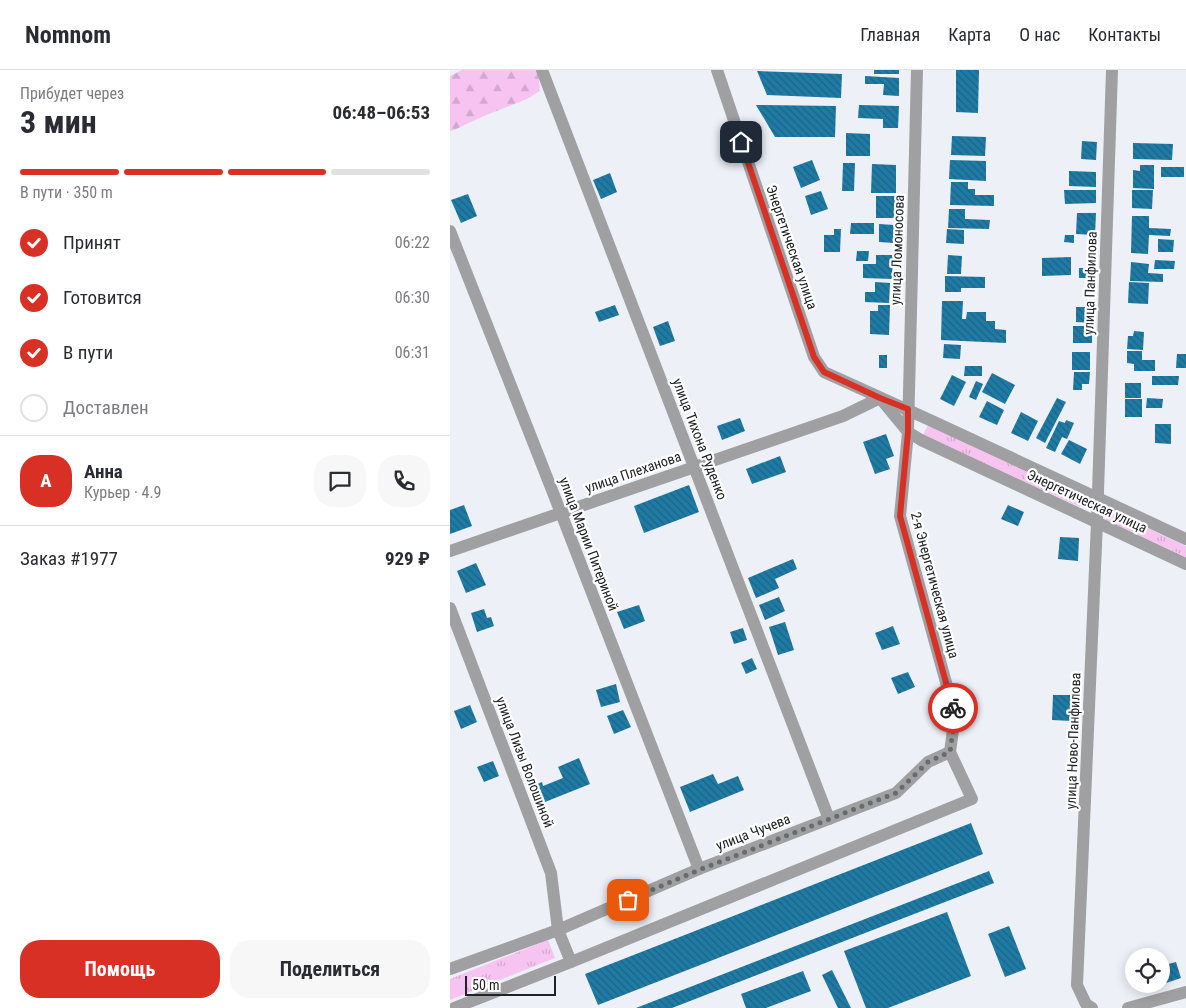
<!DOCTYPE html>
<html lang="ru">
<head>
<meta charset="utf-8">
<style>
  body { margin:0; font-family:"Roboto Condensed",sans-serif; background:#f7f7f7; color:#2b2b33; height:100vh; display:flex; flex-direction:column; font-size:19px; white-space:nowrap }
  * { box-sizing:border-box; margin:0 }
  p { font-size:16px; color:#7c7c81 }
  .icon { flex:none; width:28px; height:28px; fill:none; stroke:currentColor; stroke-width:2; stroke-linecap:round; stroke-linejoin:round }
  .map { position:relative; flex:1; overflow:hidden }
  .side { display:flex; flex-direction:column; background:#fff; width:450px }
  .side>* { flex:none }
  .fabs { position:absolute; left:675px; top:878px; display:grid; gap:10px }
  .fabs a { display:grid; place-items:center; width:45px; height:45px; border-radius:50%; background:#fff; box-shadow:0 2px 12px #0003; font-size:25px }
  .scale { position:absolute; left:15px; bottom:12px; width:91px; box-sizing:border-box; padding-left:5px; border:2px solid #212225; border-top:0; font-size:14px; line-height:18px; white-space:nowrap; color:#212225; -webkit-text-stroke:4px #fff; paint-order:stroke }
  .pin { position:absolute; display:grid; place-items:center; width:42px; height:42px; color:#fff; margin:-21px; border-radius:10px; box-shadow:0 2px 8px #0006 }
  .courier { position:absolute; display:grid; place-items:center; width:50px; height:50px; margin:-25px; border:4px solid #d93025; border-radius:50%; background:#fff; color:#222; box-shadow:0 1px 6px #0007 }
  .summary em { font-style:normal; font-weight:700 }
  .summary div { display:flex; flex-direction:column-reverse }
  .summary { display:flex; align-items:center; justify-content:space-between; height:85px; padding:0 20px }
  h1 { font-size:32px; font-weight:700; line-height:38px }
  .bar { display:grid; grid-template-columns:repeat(4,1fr); gap:8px 5px; align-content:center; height:60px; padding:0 20px }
  .bar i { height:6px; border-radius:4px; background:#e1e1e2 }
  .bar .on { background:#d93025 }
  .bar p { grid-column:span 4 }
  .line { display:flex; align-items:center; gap:12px; padding:0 20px; border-top:1px solid #e1e1e2 }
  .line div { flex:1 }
  .round { display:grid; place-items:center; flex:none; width:52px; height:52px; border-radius:20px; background:#f7f7f7 }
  ol { padding:0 20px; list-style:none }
  li { display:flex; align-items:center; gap:15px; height:55px }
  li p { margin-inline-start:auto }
  li .icon { padding:5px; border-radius:50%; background:#d93025; color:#fff; stroke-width:4 }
  li:last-child { color:#7c7c81 }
  li i { width:28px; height:28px; border:2px solid #e1e1e2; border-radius:50% }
  .primary-button { display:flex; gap:10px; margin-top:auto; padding:10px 20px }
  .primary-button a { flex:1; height:58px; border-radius:20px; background:#d93025; color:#fff; font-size:20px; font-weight:700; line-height:58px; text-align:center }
  .primary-button a+a { background:#f7f7f7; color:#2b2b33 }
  header { display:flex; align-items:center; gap:30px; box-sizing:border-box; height:70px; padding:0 25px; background:#fff; border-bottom:1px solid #e1e1e2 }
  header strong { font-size:24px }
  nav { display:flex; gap:28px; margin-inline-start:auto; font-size:18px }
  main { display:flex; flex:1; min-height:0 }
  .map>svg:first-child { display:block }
  .grass { fill:url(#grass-tufts) }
  .forest { fill:url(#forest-firs) }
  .building { fill:url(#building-back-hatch) }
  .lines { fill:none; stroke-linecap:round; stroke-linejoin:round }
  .street { stroke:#a0a0a3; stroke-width:12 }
  .done { stroke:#686a6e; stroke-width:5; stroke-dasharray:0 9 }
  .route { stroke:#d93025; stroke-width:6 }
  .labels { text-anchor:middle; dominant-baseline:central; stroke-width:4.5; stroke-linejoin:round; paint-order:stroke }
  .street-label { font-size:14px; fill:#212225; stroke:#fff }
</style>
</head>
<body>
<header>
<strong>Nomnom</strong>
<nav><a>Главная</a><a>Карта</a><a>О нас</a><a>Контакты</a></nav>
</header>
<main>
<section class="side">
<div class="summary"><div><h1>3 мин</h1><p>Прибудет через</p></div><em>06:48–06:53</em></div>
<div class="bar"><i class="on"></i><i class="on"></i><i class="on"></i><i></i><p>В пути · 350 m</p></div>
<ol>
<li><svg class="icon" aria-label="check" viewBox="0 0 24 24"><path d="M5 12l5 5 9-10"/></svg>Принят<p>06:22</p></li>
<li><svg class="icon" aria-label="check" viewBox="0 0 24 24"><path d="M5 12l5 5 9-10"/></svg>Готовится<p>06:30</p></li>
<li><svg class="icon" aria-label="check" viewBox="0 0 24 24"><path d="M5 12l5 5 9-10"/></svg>В пути<p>06:31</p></li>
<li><i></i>Доставлен</li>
</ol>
<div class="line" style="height:90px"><b class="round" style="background:#d93025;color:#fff">А</b><div><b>Анна</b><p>Курьер · 4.9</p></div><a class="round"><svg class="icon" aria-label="chat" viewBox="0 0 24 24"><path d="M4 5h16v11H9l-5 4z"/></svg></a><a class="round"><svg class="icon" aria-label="phone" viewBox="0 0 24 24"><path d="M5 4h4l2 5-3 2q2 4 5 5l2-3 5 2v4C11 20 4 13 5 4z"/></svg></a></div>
<div class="line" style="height:65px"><div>Заказ #1977</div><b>929 ₽</b></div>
<div class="primary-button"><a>Помощь</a><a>Поделиться</a></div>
</section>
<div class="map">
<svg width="736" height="938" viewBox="0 0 736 938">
  <defs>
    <pattern id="grass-tufts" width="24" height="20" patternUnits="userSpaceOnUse" patternTransform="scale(1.25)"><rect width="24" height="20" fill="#f7c4f2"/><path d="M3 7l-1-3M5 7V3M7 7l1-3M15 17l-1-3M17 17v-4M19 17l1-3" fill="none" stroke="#d3a8cf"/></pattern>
    <pattern id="forest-firs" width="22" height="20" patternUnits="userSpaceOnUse" patternTransform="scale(1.25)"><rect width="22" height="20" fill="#f7c4f2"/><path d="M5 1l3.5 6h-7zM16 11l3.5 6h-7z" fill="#d3a8cf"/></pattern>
    <pattern id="building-back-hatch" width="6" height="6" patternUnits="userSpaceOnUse" patternTransform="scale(1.25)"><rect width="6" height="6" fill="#1f7aa4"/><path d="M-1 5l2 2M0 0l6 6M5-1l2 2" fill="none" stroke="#1b6485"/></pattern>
  </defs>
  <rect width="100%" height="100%" fill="#edf0f7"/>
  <g class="grass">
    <polygon points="478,355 634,428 630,437 473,365"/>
    <polygon points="660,441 736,476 736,487 656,450"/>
    <polygon points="98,870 105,888 0,930 0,909"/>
  </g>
  <polygon class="forest" points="12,0 88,0 90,21 77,29 34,46 4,60 0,61 0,6"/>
  <g class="building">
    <rect x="424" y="0" width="25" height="4"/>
    <polygon points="506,0 529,0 528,43 506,42"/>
    <polygon points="307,1 392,4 391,28 317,25"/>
    <polygon points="415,6 449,8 449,26 433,25 434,14 415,14"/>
    <polygon points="306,35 386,36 385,67 325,67"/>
    <polygon points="409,35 449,36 448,58 433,58 433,49 408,48"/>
    <polygon points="396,63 420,64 420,86 396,86"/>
    <polygon points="502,66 536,67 535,86 501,85"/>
    <polygon points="632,71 647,72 646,90 631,89"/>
    <polygon points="683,73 723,74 722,90 683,89"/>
    <polygon points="362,90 370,110 351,118 343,97"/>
    <polygon points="500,90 536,91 536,111 499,109"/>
    <polygon points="393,93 405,93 404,121 392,121"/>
    <polygon points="422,94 446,95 446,123 421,123"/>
    <polygon points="690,95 704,95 704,119 683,118 683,100 690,101"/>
    <rect x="711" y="97" width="23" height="10"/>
    <polygon points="619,101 646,102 646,117 619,116"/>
    <polygon points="160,103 167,122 151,129 143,110"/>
    <polygon points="501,112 518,112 518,119 525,119 525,125 544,125 544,136 500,135"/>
    <polygon points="614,120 646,120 646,133 615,134"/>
    <polygon points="682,120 703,120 702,139 682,138"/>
    <polygon points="371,121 378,139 361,145 355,126"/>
    <polygon points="18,124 27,146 11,153 1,130"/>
    <polygon points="426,126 445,126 444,148 426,148"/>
    <polygon points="499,139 515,139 515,149 540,150 539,159 498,158"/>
    <polygon points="627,143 646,143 645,165 626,164"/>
    <polygon points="682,146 699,146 699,158 721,159 720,166 699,165 698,184 681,183"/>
    <polygon points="401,153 424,153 424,164 400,164"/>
    <polygon points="429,154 444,155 444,173 429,172"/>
    <polygon points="384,159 391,159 390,182 374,182 374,165 384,165"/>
    <polygon points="497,159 514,160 514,174 496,173"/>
    <polygon points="615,165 624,165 624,173 614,172"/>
    <polygon points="708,169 724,170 723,182 708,182"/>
    <polygon points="407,181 419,181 418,191 406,191"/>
    <polygon points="426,185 443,185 442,209 413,208 413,194 426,194"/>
    <polygon points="498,185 512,186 511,204 497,204"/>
    <polygon points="621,187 621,205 592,206 592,188"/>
    <polygon points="705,190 725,191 724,199 704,199"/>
    <polygon points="681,192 699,194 698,203 713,204 713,212 680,211"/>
    <polygon points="629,198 643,198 642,208 629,208"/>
    <polygon points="495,206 535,207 535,218 511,218 511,222 495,222"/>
    <polygon points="425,212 440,213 439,233 415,232 415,222 425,222"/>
    <polygon points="679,212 699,213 698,234 678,233"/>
    <polygon points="492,231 513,231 512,249 516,249 517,242 536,242 536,251 545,251 545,259 556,260 556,273 491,270"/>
    <polygon points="165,235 169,245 149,252 145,242"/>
    <polygon points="428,235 440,235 439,265 420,264 420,241 428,241"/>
    <polygon points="626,237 643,237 643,253 626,252"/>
    <polygon points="218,251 225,271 210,276 203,257"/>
    <rect x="623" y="256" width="19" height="17"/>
    <polygon points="684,261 694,262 693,280 677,279 678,266 683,266"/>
    <polygon points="494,274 511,275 510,289 493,288"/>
    <polygon points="677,281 692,281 692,290 705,290 705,301 684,301 684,294 677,293"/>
    <rect x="622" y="282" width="18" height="18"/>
    <polygon points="727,284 736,284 736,298 726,298"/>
    <rect x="429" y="285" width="8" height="13"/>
    <polygon points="515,296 532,296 532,306 514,306"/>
    <polygon points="624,302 640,302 639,314 632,314 632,320 623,320"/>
    <polygon points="542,303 565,315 555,334 532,322"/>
    <polygon points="502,305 516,312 504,336 490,329"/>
    <polygon points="702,306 729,306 728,315 702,315"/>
    <polygon points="526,311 533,314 526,330 519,327"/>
    <rect x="675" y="313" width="16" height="15"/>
    <polygon points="607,328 616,332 595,373 586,368"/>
    <polygon points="697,328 713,329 712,338 696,338"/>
    <rect x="675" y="329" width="17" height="18"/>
    <polygon points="537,331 554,340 547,355 529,347"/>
    <polygon points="571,342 588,351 578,371 561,363"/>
    <polygon points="290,348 295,361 272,370 267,356"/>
    <polygon points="616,350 624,353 617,369 612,367 605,382 596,378 609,351 615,353"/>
    <polygon points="705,354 721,354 721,374 705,373"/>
    <polygon points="436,364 444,386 436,389 440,399 425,404 413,372"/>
    <polygon points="619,370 637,379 630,394 611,384"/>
    <polygon points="330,386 336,402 302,414 296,399"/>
    <polygon points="239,415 249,442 194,463 184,436"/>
    <polygon points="14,435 22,456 0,464 0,440"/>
    <polygon points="558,435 574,442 568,456 551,449"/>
    <polygon points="610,467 629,468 628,491 608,489"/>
    <polygon points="343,489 347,499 325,509 329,518 306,528 298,508"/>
    <polygon points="26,493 36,515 16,523 7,501"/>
    <polygon points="329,527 335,541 315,550 309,535"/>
    <polygon points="189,535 195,551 174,559 167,542"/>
    <polygon points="34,539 37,548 41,547 44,556 27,562 21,543"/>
    <polygon points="335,552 344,580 328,585 319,557"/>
    <polygon points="443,556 450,574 432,580 425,563"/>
    <polygon points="293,558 297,570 284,574 280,562"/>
    <polygon points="302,588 307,599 296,604 291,593"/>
    <polygon points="458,602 465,617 448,624 441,608"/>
    <polygon points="166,614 170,632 151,637 146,620"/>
    <polygon points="603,625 623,625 622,651 602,650"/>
    <polygon points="20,635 27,652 11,659 4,641"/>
    <polygon points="173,640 181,657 164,664 157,646"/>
    <polygon points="129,688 140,714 85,736 80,723 83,721 81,717 92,712 93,716 113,708 108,697"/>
    <polygon points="43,691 49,706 34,712 27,697"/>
    <polygon points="263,704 268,714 288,706 294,720 240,742 230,717"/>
    <polygon points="521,753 533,784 148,935 135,904"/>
    <polygon points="539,801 544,813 222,938 186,938"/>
    <polygon points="497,842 521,906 438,938 416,938 394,881"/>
    <polygon points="559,856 576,899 555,907 538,864"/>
    <polygon points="726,892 731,908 716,913 711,896"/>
    <polygon points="382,900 401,938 388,938 372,905"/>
    <polygon points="353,901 361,921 316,938 296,938 291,924"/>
  </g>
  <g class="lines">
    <g class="street">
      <polyline points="92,0 379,749"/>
      <polyline points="267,0 364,287 374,302 482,351 736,469"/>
      <polyline points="0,161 111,443 249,799"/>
      <polyline points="0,481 393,346 430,328 458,362 471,370 736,494"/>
      <polyline points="0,538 101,803 108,860 121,892"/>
      <polyline points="0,899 108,860 249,799 446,723 478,692 500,682"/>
      <polyline points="4,938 121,892 522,729 500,682 505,645 450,446 458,362 467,0"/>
      <polyline points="642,938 636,934 627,915 647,452 662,0"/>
      <polyline points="678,938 736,922"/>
    </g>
  </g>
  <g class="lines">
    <polyline class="done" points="178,830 249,800 446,723 478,692 500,682 505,645 503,638"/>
    <polyline class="route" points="291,72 364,287 374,302 430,328 458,339 458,362 450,446 503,638"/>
  </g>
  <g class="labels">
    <g class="street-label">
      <text transform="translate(342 177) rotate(71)">Энергетическая улица</text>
      <text transform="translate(447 180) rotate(-88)">улица Ломоносова</text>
      <text transform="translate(640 213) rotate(-88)">улица Панфилова</text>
      <text transform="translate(250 369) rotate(69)">улица Тихона Руденко</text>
      <text transform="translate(183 402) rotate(-19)">улица Плеханова</text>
      <text transform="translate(637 431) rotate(25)">Энергетическая улица</text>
      <text transform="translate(139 474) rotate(69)">улица Марии Питериной</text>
      <text transform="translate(485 515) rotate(75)">2-я Энергетическая улица</text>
      <text transform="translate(623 671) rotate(-88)">улица Ново-Панфилова</text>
      <text transform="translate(75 692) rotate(69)">улица Лизы Волошиной</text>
      <text transform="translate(303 762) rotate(-21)">улица Чучева</text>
    </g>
  </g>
</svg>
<div class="fabs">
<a><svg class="icon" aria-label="locate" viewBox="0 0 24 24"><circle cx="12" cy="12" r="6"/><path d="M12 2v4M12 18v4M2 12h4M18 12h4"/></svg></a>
</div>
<div class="scale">50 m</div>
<div class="pin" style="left:178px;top:830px;background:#ea580c"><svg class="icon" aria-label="bag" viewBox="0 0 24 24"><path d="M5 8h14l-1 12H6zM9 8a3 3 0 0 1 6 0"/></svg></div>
<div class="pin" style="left:291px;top:72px;background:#1f2937"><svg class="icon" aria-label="home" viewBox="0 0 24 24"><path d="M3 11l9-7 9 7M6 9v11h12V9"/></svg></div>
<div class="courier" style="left:503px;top:638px"><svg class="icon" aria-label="bike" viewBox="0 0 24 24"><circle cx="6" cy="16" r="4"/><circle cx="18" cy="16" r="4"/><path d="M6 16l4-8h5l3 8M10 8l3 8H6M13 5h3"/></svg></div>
</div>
</main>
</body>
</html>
